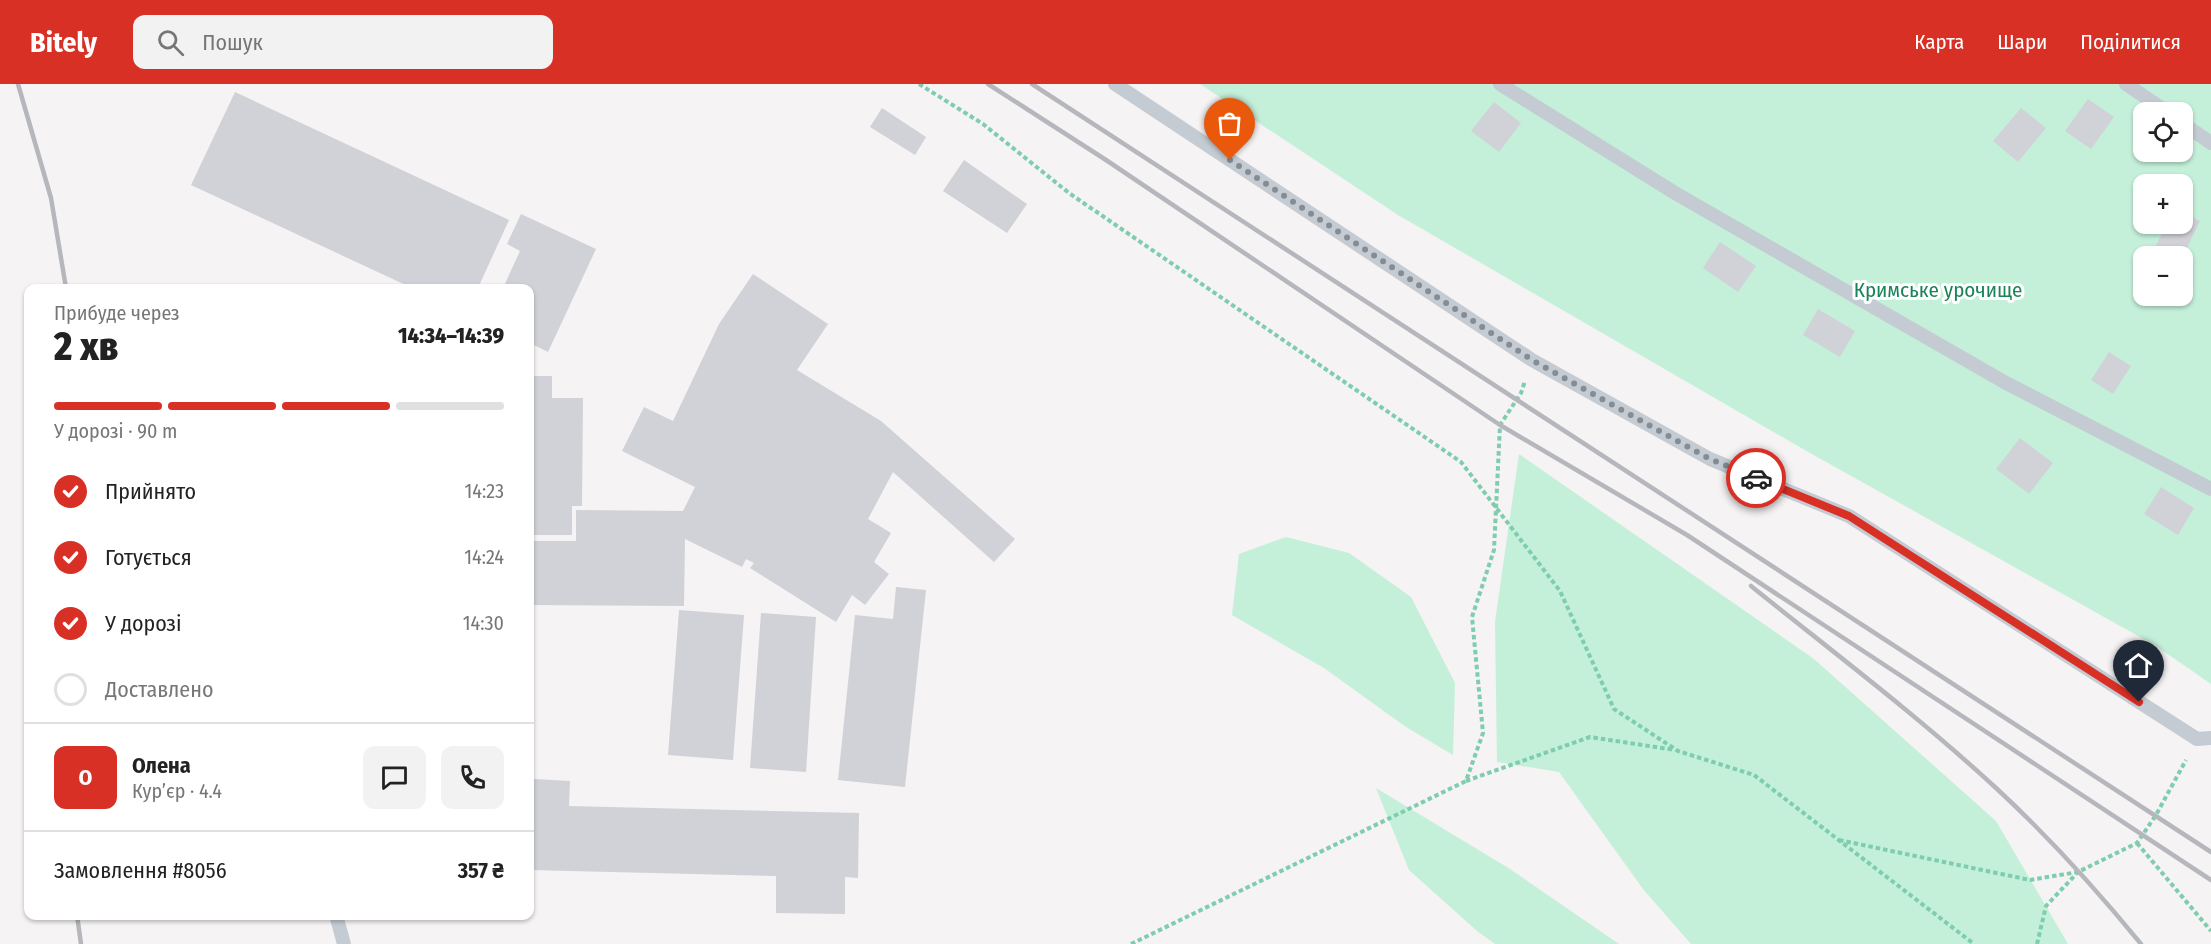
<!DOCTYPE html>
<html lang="uk">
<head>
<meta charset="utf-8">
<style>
  body { margin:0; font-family:"Fira Sans Condensed",sans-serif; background:#f2f2f2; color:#222; height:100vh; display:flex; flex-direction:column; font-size:22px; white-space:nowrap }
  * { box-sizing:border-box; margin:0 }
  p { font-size:20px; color:#767676 }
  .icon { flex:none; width:33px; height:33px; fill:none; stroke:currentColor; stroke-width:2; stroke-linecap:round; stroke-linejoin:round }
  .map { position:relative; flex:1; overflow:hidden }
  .sheet { position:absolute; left:24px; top:200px; width:510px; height:636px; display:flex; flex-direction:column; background:#fff; border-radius:12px; box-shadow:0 2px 4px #0004 }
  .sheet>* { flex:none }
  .controls { position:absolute; left:2133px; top:18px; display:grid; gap:12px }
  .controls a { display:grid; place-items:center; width:60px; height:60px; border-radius:12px; background:#fff; box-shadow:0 2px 4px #0004; font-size:30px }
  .pin { position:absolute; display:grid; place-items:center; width:51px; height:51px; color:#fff; margin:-62px -26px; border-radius:50% 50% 50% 0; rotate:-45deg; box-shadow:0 0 6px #0007 }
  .pin .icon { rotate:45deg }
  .courier { position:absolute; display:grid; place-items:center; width:60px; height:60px; margin:-30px; border:4px solid #d93025; border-radius:50%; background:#fff; color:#222; box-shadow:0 2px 8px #0007 }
  .overview em { font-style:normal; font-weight:800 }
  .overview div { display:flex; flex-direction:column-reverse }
  .overview { display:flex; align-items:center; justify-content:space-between; height:102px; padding:0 30px }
  h1 { font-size:39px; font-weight:800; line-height:45px }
  .bar { display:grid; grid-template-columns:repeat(4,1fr); gap:9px 6px; align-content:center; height:72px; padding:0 30px }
  .bar i { height:8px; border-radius:4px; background:#e0e0e0 }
  .bar .on { background:#d93025 }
  .bar p { grid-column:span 4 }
  .line { display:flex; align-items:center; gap:15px; padding:0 30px; border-top:2px solid #e0e0e0 }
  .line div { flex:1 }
  .round { display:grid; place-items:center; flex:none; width:63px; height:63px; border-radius:12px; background:#f2f2f2 }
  ol { padding:0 30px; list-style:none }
  li { display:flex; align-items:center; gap:18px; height:66px }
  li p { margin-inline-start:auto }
  li .icon { padding:6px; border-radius:50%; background:#d93025; color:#fff; stroke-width:4 }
  li:last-child { color:#767676 }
  li i { width:33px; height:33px; border:3px solid #e0e0e0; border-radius:50% }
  header { display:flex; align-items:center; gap:36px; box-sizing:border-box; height:84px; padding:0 30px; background:#d93025; color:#fff }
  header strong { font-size:28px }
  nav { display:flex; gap:33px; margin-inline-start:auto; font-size:21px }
  .search { width:420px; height:54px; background:#f2f2f2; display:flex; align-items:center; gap:15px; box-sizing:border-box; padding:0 21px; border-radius:12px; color:#767676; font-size:22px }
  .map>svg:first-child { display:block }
  .green { fill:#c4f0da; fill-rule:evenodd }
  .building { fill:#d0d2d7 }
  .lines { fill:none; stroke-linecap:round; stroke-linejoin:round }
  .path { stroke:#7dcdae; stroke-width:4; stroke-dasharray:4.5 3; stroke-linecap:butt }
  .service { stroke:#c4cbd3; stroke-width:14 }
  .rail { stroke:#b5b7bd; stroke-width:4.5 }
  .done { stroke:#868c93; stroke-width:6; stroke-dasharray:0 10.8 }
  .route { stroke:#d93025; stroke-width:8 }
  .labels { text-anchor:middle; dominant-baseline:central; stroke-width:6; stroke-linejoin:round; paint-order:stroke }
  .park-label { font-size:21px; fill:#1a8359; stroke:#fff }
</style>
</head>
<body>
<header>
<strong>Bitely</strong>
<div class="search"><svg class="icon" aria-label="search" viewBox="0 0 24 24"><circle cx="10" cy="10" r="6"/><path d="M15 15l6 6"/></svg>Пошук</div>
<nav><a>Карта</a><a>Шари</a><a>Поділитися</a></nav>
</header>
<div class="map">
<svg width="2211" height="860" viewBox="0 0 2211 860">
  <rect width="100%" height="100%" fill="#f5f3f3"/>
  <g class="green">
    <path d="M1200,0H2211V600L2156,562L1810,369L1398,131ZM2144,28H2182V68H2144ZM2144,100H2182V140H2144ZM2144,172H2182V212H2144Z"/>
    <polygon points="1519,370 1814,575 1996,737 2068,860 1691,860 1643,805 1559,688 1497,678 1495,538"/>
    <polygon points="1286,453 1349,469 1411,513 1455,599 1453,671 1406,643 1324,584 1232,531 1239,470"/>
    <polygon points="1376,704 1510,785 1619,860 1495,860 1477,847 1409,786"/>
  </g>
  <g class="building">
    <polygon points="235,8 509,136 478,204 412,204 191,101"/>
    <polygon points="2088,15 2114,33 2091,65 2065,47"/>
    <polygon points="1494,18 1521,39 1499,68 1471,47"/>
    <polygon points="882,24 926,53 915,71 870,43"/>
    <polygon points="2021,24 2046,44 2018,78 1993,57"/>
    <polygon points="964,76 1027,120 1007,149 943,107"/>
    <polygon points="2182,128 2200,137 2183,172 2175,172 2155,163 2167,140 2182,140"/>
    <polygon points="521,130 596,165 548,268 530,259 530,204 503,204 520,167 507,160"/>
    <polygon points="1720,158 1756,182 1738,208 1703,184"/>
    <polygon points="753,190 828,240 797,286 881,337 1015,455 994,478 893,388 868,435 891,449 874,478 889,490 865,521 852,511 836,538 750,484 754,479 746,475 742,483 685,455 684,522 530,521 530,457 576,457 576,426 683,427 695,403 622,367 644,323 673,337 719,240"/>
    <polygon points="1818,225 1855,247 1840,273 1803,251"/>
    <polygon points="2109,268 2131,282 2113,310 2091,296"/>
    <polygon points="530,292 552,292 552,314 583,314 582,422 572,422 572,451 530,451"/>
    <polygon points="2020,354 2053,379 2029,410 1996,385"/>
    <polygon points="2161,403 2194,424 2178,451 2144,430"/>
    <polygon points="896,503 926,506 905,703 838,696 855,531 893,535"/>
    <polygon points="679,526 744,531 733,676 668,671"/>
    <polygon points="761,529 816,533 806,688 750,684"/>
    <polygon points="534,695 570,697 569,722 859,729 858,794 845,793 845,830 776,829 776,792 530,786 530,720 532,720"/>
  </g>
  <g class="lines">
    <g class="path">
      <polyline points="919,0 983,40 1069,109 1461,378 1560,507 1614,625 1678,667 1754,691 1974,860"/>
      <polyline points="1466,697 1590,653 1675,666"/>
      <polyline points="1839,756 2030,796 2078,788 2137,759 2156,731 2186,676"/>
      <polyline points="2137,759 2211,847"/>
      <polyline points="1131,860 1466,697 1483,649 1472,533 1494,466 1500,341 1521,309 1525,297"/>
      <polyline points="2037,860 2046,822 2078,788"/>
    </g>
    <g class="service">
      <polyline points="1115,0 1532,276 1710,375 1849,432 2197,655 2211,654"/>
      <polyline points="1500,0 1675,109 2006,299 2211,405"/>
      <polyline points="2126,0 2167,28"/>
      <polyline points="2182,39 2211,59"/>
      <polyline points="336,831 344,860"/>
    </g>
    <g class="rail">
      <polyline points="18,0 51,114 66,204"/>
      <polyline points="988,0 1106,76 1500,341 1687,451 2211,796"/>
      <polyline points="1032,0 2211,768"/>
      <path d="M1751,502C1833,568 1918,632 1996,704C2048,752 2096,805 2141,860"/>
      <polyline points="77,831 81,860"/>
    </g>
  </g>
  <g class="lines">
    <polyline class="done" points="1230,76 1532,276 1710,375 1756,394"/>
    <polyline class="route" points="1756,394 1849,432 2139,618"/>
  </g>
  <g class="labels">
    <g class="park-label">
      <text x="1938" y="206">Кримське урочище</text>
    </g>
  </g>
</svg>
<div class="controls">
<a><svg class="icon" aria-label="locate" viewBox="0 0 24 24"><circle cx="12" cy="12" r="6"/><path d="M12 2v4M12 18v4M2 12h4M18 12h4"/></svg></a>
<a>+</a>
<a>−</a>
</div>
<div class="pin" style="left:1230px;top:76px;background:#ea580c"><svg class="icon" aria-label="bag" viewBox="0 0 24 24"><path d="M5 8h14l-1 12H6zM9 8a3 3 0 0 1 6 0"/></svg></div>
<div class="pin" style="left:2139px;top:618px;background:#1f2937"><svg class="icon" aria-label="home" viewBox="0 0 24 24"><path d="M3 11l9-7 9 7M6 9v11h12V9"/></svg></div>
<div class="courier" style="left:1756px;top:394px"><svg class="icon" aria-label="car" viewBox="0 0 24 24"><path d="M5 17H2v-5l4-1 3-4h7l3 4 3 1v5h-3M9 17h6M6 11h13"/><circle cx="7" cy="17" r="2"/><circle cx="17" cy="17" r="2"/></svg></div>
<section class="sheet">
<div class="overview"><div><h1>2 хв</h1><p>Прибуде через</p></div><em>14:34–14:39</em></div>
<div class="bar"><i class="on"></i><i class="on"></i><i class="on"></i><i></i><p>У дорозі · 90 m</p></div>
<ol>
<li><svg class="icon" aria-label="check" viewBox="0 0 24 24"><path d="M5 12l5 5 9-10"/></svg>Прийнято<p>14:23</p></li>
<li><svg class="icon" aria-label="check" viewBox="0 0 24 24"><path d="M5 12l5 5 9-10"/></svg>Готується<p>14:24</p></li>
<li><svg class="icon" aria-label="check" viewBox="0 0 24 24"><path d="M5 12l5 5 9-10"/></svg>У дорозі<p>14:30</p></li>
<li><i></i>Доставлено</li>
</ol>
<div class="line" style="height:108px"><b class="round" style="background:#d93025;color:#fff">О</b><div><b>Олена</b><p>Кур’єр · 4.4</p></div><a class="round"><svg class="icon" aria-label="chat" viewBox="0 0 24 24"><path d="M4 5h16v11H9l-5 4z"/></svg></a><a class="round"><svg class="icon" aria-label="phone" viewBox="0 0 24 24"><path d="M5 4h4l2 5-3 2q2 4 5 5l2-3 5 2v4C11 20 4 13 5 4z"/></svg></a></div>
<div class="line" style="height:78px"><div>Замовлення #8056</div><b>357 ₴</b></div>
</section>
</div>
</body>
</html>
